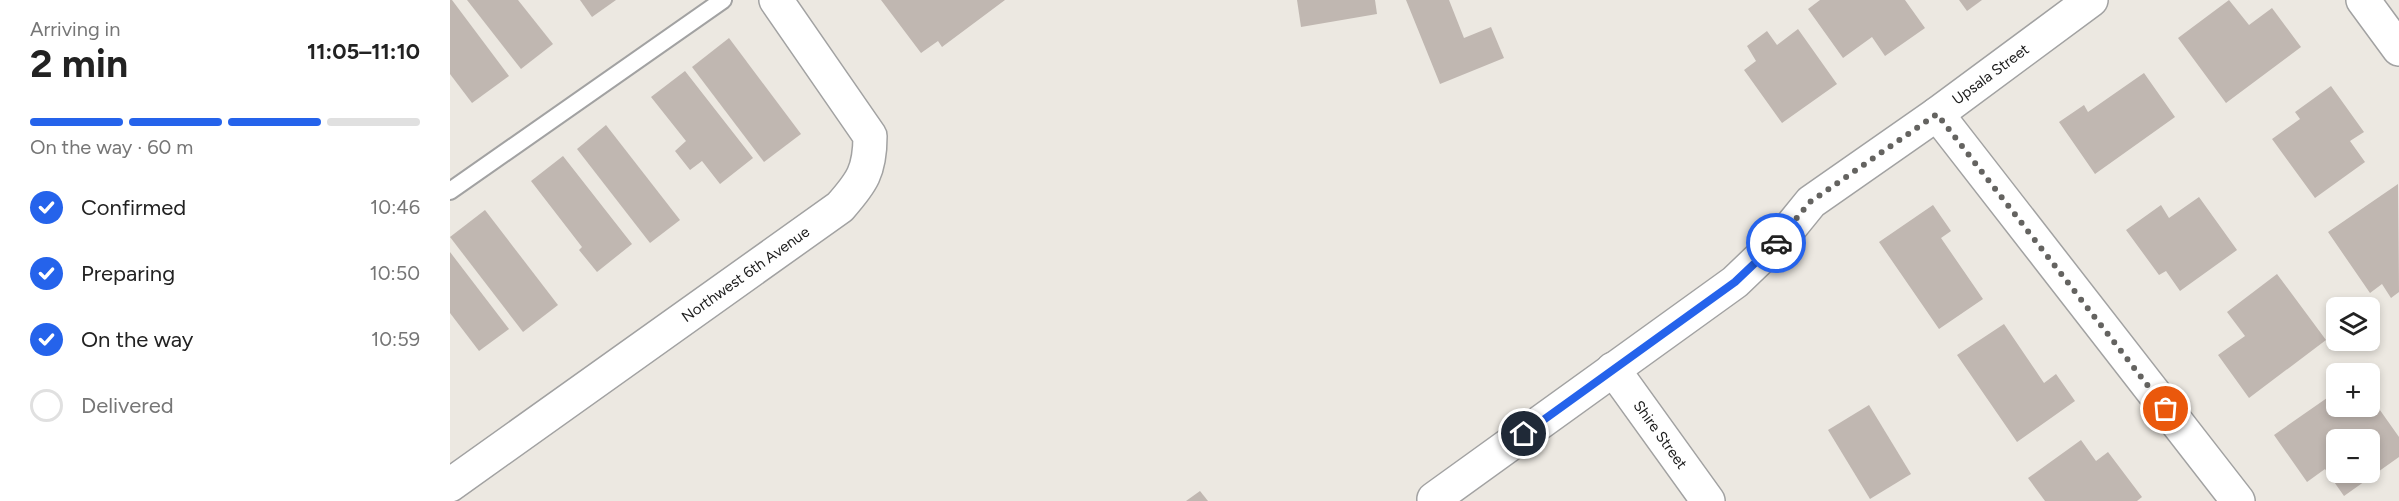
<!DOCTYPE html>
<html lang="en">
<head>
<meta charset="utf-8">
<style>
  body { margin:0; font-family:Figtree,sans-serif; background:#f2f2f2; color:#222; height:100vh; display:flex; flex-direction:column; font-size:22px; white-space:nowrap }
  * { box-sizing:border-box; margin:0 }
  p { font-size:20px; color:#767676 }
  .icon { flex:none; width:33px; height:33px; fill:none; stroke:currentColor; stroke-width:2; stroke-linecap:round; stroke-linejoin:round }
  .map { position:relative; flex:1; overflow:hidden }
  .details { display:flex; flex-direction:column; background:#fff; width:450px }
  .details>* { flex:none }
  .buttons { position:absolute; left:1876px; top:297px; display:grid; gap:12px }
  .buttons a { display:grid; place-items:center; width:54px; height:54px; border-radius:9px; background:#fff; box-shadow:0 3px 9px #0003; font-size:30px }
  .pin { position:absolute; display:grid; place-items:center; width:51px; height:51px; color:#fff; margin:-26px; border:3px solid #fff; border-radius:50%; box-shadow:0 2px 6px #0007 }
  .courier { position:absolute; display:grid; place-items:center; width:60px; height:60px; margin:-30px; border:4px solid #2563eb; border-radius:50%; background:#fff; color:#222; box-shadow:0 2px 8px #0007 }
  .overview em { font-style:normal; font-weight:700 }
  .overview div { display:flex; flex-direction:column-reverse }
  .overview { display:flex; align-items:center; justify-content:space-between; height:102px; padding:0 30px }
  h1 { font-size:39px; font-weight:700; line-height:45px }
  .bar { display:grid; grid-template-columns:repeat(4,1fr); gap:9px 6px; align-content:center; height:72px; padding:0 30px }
  .bar i { height:8px; border-radius:4px; background:#e0e0e0 }
  .bar .selected { background:#2563eb }
  .bar p { grid-column:span 4 }
  ol { padding:0 30px; list-style:none }
  li { display:flex; align-items:center; gap:18px; height:66px }
  li p { margin-inline-start:auto }
  li .icon { padding:6px; border-radius:50%; background:#2563eb; color:#fff; stroke-width:4 }
  li:last-child { color:#767676 }
  li i { width:33px; height:33px; border:3px solid #e0e0e0; border-radius:50% }
  main { display:flex; flex:1; min-height:0 }
  .map>svg:first-child { display:block }
  .building { fill:#c0b7b1; fill-rule:evenodd }
  .lines { fill:none; stroke-linecap:round; stroke-linejoin:round }
  .service-casing { stroke:#a2a2a2; stroke-width:20 }
  .minor-casing { stroke:#a2a2a2; stroke-width:36 }
  .service { stroke:#fff; stroke-width:16 }
  .minor { stroke:#fff; stroke-width:33 }
  .done { stroke:#646360; stroke-width:6; stroke-dasharray:0 10.8 }
  .route { stroke:#2563eb; stroke-width:8 }
  .labels { text-anchor:middle; dominant-baseline:central; stroke-width:4.5; stroke-linejoin:round; paint-order:stroke }
  .street-label { font-size:15px; fill:#1b1b1b; stroke:#fff }
</style>
</head>
<body>
<main>
<section class="details">
<div class="overview"><div><h1>2 min</h1><p>Arriving in</p></div><em>11:05–11:10</em></div>
<div class="bar"><i class="selected"></i><i class="selected"></i><i class="selected"></i><i></i><p>On the way · 60 m</p></div>
<ol>
<li><svg class="icon" aria-label="check" viewBox="0 0 24 24"><path d="M5 12l5 5 9-10"/></svg>Confirmed<p>10:46</p></li>
<li><svg class="icon" aria-label="check" viewBox="0 0 24 24"><path d="M5 12l5 5 9-10"/></svg>Preparing<p>10:50</p></li>
<li><svg class="icon" aria-label="check" viewBox="0 0 24 24"><path d="M5 12l5 5 9-10"/></svg>On the way<p>10:59</p></li>
<li><i></i>Delivered</li>
</ol>
</section>
<div class="map">
<svg width="1949" height="501" viewBox="0 0 1949 501">
  <rect width="100%" height="100%" fill="#ece8e1"/>
  <g class="building">
    <polygon points="0,0 2,0 59,76 22,103 0,74"/>
    <polygon points="17,0 68,0 103,44 71,69"/>
    <polygon points="130,0 166,0 142,17"/>
    <polygon points="431,0 555,0 492,47 488,41 471,53"/>
    <polygon points="847,0 925,0 927,14 851,27"/>
    <polygon points="956,0 999,0 1014,38 1041,27 1054,58 990,84"/>
    <polygon points="1370,0 1455,0 1475,28 1435,56 1422,37 1393,58 1358,9"/>
    <polygon points="1509,0 1532,0 1517,11"/>
    <polygon points="1779,0 1799,25 1822,8 1851,47 1776,103 1728,38"/>
    <polygon points="1348,29 1387,84 1332,123 1294,70 1306,61 1297,46 1317,31 1327,45"/>
    <polygon points="279,38 351,134 314,162 242,67"/>
    <polygon points="235,71 303,158 270,184 252,161 240,170 225,151 236,141 201,97"/>
    <polygon points="1694,73 1725,117 1645,174 1609,122 1634,105 1638,112"/>
    <polygon points="1881,86 1914,132 1900,141 1915,162 1865,198 1822,139 1850,119 1845,112"/>
    <polygon points="156,125 230,220 200,243 127,149"/>
    <polygon points="113,156 182,244 147,272 129,250 132,247 81,181"/>
    <polygon points="1948,184 1949,292 1941,298 1932,284 1920,293 1878,232"/>
    <polygon points="1749,197 1787,250 1730,291 1716,271 1709,275 1676,230 1711,205 1719,218"/>
    <polygon points="1483,205 1501,231 1491,238 1533,299 1489,329 1429,242"/>
    <polygon points="35,210 108,305 73,332 0,237"/>
    <polygon points="0,252 59,329 29,351 0,313"/>
    <polygon points="1827,274 1876,340 1799,398 1768,355 1795,336 1777,312"/>
    <polygon points="1554,324 1594,383 1606,374 1625,401 1567,442 1507,355"/>
    <path d="M1887,391V406H1920V396L1949,437V457L1894,496L1875,469L1857,482L1824,435ZM1887,440H1920V472H1887Z"/>
    <polygon points="1419,405 1461,474 1420,499 1378,430"/>
    <polygon points="1631,440 1646,461 1658,452 1692,497 1687,501 1595,501 1578,478"/>
    <polygon points="750,491 758,501 736,501"/>
  </g>
  <g class="lines">
    <g class="service-casing">
      <polyline id="service" points="0,191 273,0"/>
    </g>
    <g class="minor-casing">
      <g id="minor">
        <polyline points="1913,0 1949,49"/>
        <polyline points="1487,114 1788,501"/>
        <path id="s1" d="M1163,369L1258,501"/>
        <path id="s2" d="M0,485L390,207C412,182 420,171 420,136L326,0"/>
        <path id="s3" d="M984,499L1285,282L1335,234L1361,202L1487,114L1641,0"/>
      </g>
    </g>
    <use href="#service" class="service"/>
    <use href="#minor" class="minor"/>
  </g>
  <g class="lines">
    <polyline class="done" points="1326,243 1360,202 1487,114 1716,409"/>
    <polyline class="route" points="1074,434 1285,282 1326,243"/>
  </g>
  <g class="labels">
    <g class="street-label">
      <text stroke="none"><textPath href="#s3" startOffset="702">Upsala Street</textPath></text>
      <text stroke="none"><textPath href="#s2" startOffset="363">Northwest 6th Avenue</textPath></text>
      <text stroke="none"><textPath href="#s1" startOffset="81">Shire Street</textPath></text>
    </g>
  </g>
</svg>
<div class="buttons">
<a><svg class="icon" aria-label="layers" viewBox="0 0 24 24"><path d="M12 4l9 5-9 5-9-5zM3 14l9 5 9-5"/></svg></a>
<a>+</a>
<a>−</a>
</div>
<div class="pin" style="left:1716px;top:409px;background:#ea580c"><svg class="icon" aria-label="bag" viewBox="0 0 24 24"><path d="M5 8h14l-1 12H6zM9 8a3 3 0 0 1 6 0"/></svg></div>
<div class="pin" style="left:1074px;top:434px;background:#1f2937"><svg class="icon" aria-label="home" viewBox="0 0 24 24"><path d="M3 11l9-7 9 7M6 9v11h12V9"/></svg></div>
<div class="courier" style="left:1326px;top:243px"><svg class="icon" aria-label="car" viewBox="0 0 24 24"><path d="M5 17H2v-5l4-1 3-4h7l3 4 3 1v5h-3M9 17h6M6 11h13"/><circle cx="7" cy="17" r="2"/><circle cx="17" cy="17" r="2"/></svg></div>
</div>
</main>
</body>
</html>
